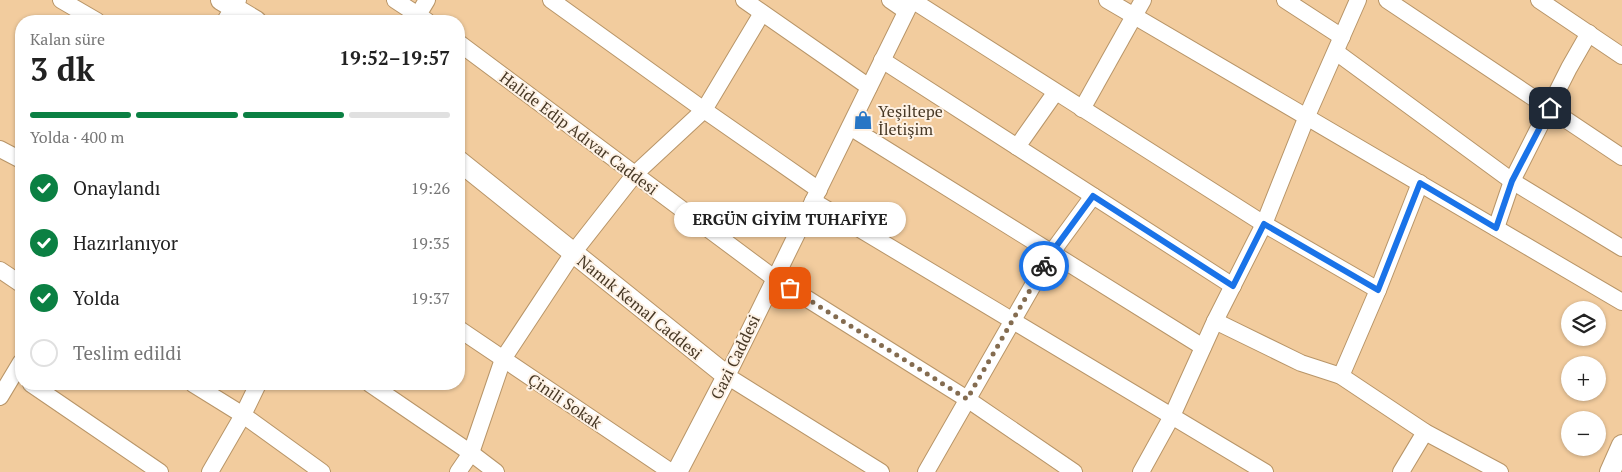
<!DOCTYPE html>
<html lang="tr">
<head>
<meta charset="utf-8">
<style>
  body { margin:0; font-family:"PT Serif",serif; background:#f2f2f2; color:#222; height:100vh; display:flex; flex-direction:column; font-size:19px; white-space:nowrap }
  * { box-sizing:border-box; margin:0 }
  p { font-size:16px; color:#767676 }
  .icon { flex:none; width:28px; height:28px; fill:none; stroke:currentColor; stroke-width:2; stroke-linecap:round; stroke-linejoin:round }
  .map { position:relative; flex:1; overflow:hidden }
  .drawer { position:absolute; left:15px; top:15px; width:450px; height:375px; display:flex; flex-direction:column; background:#fff; border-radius:20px; box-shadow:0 1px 4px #0004 }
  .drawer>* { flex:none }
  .tools { position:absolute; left:1561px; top:301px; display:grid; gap:10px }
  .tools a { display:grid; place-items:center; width:45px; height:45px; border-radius:50%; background:#fff; box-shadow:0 1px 4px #0004; font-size:25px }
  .pin { position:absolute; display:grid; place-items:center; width:42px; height:42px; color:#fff; margin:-21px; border-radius:10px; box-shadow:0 2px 8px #0006 }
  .courier { position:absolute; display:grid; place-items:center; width:50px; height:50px; margin:-25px; border:4px solid #1a73e8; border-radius:50%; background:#fff; color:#222; box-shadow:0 1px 6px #0007 }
  .bubble { position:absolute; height:35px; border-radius:18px; background:#fff; box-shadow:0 1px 4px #0004; font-size:16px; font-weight:800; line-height:35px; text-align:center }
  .head em { font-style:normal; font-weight:800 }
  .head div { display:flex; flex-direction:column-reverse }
  .head { display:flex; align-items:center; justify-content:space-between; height:85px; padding:0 15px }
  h1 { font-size:32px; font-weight:800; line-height:38px }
  .bar { display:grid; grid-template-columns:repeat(4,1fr); gap:8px 5px; align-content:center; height:60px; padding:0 15px }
  .bar i { height:6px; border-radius:4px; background:#e0e0e0 }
  .bar .current { background:#0b8043 }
  .bar p { grid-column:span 4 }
  ol { padding:0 15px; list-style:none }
  li { display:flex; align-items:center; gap:15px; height:55px }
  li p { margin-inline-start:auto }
  li .icon { padding:5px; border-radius:50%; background:#0b8043; color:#fff; stroke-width:4 }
  li:last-child { color:#767676 }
  li i { width:28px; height:28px; border:2px solid #e0e0e0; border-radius:50% }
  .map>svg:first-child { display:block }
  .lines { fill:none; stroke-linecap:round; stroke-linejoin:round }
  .minor-casing { stroke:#b89568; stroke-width:18 }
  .tertiary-casing { stroke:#b89568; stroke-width:22 }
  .minor { stroke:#fff; stroke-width:16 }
  .tertiary { stroke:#fff; stroke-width:20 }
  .done { stroke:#846c50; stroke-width:5; stroke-dasharray:0 9 }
  .route { stroke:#1a73e8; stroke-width:6 }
  .labels { text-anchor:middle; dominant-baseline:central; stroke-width:4; stroke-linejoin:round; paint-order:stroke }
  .poi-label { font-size:16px; fill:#483926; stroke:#fef2e5; text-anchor:start }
  .street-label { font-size:16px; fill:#483926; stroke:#fef2e5 }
</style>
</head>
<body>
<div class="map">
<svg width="1622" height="472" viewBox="0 0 1622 472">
  <rect width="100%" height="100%" fill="#f2cc9e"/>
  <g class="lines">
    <g class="minor-casing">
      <g id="minor">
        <polyline points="61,0 97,21"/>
        <polyline points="395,0 427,21"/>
        <polyline points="551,0 704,110 819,190"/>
        <polyline points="744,0 869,87"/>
        <polyline points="890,0 906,11"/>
        <polyline points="1107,0 1622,302"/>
        <polyline points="1285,0 1342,37"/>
        <polyline points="1387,0 1622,157"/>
        <polyline points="1539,0 1622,56"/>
        <polyline points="418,15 427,0"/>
        <polyline points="225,21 238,0"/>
        <polyline points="459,43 774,278 967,399 1074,472"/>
        <polyline points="1336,52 1512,181 1622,248"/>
        <polyline points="882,60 1233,286"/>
        <polyline points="1082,109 1143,0"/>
        <polyline points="850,127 1203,347"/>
        <polyline points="1017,147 1055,93"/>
        <polyline points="0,149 21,160"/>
        <polyline points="813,201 1265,472"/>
        <polyline points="1496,228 1512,181 1569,68 1589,33"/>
        <polyline points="0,270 21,284"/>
        <polyline points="1215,321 1301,363 1341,376 1425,432 1500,472"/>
        <polyline points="459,329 671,472"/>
        <polyline points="1341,376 1378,290 1420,183"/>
        <polyline points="31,384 160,472"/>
        <polyline points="193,384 243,415 322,472"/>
        <polyline points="370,384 471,453 496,472"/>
        <polyline points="0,397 21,362"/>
        <polyline points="210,472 243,415 258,384"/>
        <polyline points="458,472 471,453 503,359 573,253 635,174 704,110 762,13"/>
        <polyline points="881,472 727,376 912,0 1264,224 1378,290"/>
        <polyline points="926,472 1052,252 1093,196"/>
        <polyline points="1141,472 1172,416 1215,321 1264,224 1307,116 1358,0"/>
        <polyline points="1401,472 1425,432"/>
      </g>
    </g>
    <g class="tertiary-casing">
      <g id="tertiary">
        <polyline points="221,0 256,21"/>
        <polyline points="459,161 727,376 677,472"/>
        <polyline points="1610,472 1622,445"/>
      </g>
    </g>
    <use href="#minor" class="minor"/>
    <use href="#tertiary" class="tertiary"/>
  </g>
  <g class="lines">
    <polyline class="done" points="790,288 967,399 1044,266"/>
    <polyline class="route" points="1044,266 1052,252 1093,196 1233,286 1264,224 1378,290 1420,183 1496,228 1512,181 1550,108"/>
  </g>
  <defs>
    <g id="shop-bare" transform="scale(1.5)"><path d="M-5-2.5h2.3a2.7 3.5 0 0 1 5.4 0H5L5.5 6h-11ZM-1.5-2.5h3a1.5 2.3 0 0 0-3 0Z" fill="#2876c5" stroke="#fef2e5" stroke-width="2.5" paint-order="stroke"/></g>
  </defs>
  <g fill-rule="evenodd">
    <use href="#shop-bare" x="863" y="120"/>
  </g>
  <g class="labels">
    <g class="poi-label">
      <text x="878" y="111">Yeşiltepe<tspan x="878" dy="18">İletişim</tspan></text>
    </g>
    <g class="street-label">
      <text transform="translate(579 133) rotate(37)">Halide Edip Adıvar Caddesi</text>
      <text transform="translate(640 307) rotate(39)">Namık Kemal Caddesi</text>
      <text transform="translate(735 357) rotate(-64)">Gazi Caddesi</text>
      <text transform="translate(565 401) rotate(34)">Çinili Sokak</text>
    </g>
  </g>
</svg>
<div class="tools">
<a><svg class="icon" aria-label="layers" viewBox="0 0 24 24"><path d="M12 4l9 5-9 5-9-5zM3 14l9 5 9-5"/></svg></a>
<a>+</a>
<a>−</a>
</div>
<div class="pin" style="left:790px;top:288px;background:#ea580c"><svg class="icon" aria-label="bag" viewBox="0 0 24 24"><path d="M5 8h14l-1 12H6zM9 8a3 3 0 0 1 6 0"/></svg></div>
<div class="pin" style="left:1550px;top:108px;background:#1f2937"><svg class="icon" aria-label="home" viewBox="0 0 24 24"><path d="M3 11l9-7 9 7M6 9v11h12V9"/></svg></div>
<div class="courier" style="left:1044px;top:266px"><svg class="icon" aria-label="bike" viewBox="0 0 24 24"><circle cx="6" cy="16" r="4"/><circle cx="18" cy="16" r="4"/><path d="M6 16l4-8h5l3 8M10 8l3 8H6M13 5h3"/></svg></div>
<div class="bubble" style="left:674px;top:202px;width:232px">ERGÜN GİYİM TUHAFİYE</div>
<section class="drawer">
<div class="head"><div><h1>3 dk</h1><p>Kalan süre</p></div><em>19:52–19:57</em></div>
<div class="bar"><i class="current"></i><i class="current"></i><i class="current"></i><i></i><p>Yolda · 400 m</p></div>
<ol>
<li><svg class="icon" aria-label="check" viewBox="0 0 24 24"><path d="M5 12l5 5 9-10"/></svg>Onaylandı<p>19:26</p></li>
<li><svg class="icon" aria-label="check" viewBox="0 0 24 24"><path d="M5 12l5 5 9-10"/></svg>Hazırlanıyor<p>19:35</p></li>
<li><svg class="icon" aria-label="check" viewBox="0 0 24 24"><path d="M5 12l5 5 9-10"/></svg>Yolda<p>19:37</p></li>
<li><i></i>Teslim edildi</li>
</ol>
</section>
</div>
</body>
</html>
